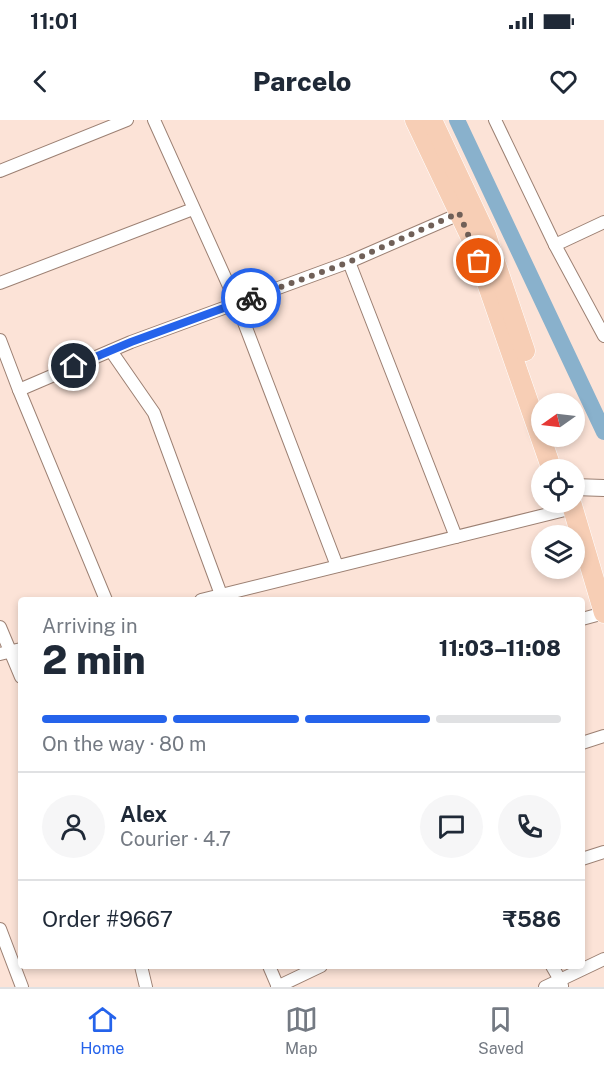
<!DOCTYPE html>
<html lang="en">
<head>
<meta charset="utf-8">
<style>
  body { margin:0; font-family:"Public Sans",sans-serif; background:#f6f6f7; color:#1f2937; height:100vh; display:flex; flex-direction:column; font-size:22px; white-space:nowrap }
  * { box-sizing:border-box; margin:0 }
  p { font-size:20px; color:#747a83 }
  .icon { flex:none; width:33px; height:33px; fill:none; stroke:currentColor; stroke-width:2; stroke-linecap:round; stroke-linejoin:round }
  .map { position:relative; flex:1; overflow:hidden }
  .drawer { position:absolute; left:18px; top:477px; width:567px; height:372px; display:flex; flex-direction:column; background:#fff; border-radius:6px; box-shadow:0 3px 9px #0003 }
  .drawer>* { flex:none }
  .needle { width:39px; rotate:256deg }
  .tools { position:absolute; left:531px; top:273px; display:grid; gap:12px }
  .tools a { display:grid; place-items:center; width:54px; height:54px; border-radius:50%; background:#fff; box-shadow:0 3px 9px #0003; font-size:30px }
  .pin { position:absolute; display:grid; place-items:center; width:51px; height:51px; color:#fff; margin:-26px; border:3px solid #fff; border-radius:50%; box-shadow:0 2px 6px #0007 }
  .courier { position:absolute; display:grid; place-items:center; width:60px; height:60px; margin:-30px; border:4px solid #2563eb; border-radius:50%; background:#fff; color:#222; box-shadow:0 2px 8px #0007 }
  .head em { font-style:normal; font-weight:800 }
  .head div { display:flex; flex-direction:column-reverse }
  .head { display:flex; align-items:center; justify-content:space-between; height:102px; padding:0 24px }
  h1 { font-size:39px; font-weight:800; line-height:45px }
  .bar { display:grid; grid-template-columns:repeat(4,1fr); gap:9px 6px; align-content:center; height:72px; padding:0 24px }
  .bar i { height:8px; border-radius:4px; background:#e0e1e3 }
  .bar .active { background:#2563eb }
  .bar p { grid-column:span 4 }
  .line { display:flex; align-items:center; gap:15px; padding:0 24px; border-top:2px solid #e0e1e3 }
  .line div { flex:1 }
  .round { display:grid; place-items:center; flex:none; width:63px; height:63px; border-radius:32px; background:#f6f6f7 }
  .status { display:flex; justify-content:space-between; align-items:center; height:42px; padding:0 30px; background:#fff; direction:ltr }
  .status svg { height:16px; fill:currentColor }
  header { display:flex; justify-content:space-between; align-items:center; height:78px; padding:0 24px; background:#fff; font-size:27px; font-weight:800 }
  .tabs { display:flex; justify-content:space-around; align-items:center; height:84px; border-top:2px solid #e0e1e3; background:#fff; font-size:16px; color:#747a83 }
  .tabs a { display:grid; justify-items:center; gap:3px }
  .tabs .active { color:#2563eb }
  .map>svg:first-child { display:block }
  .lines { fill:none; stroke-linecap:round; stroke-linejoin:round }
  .canal { stroke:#89b1cc; stroke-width:16 }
  .minor-casing { stroke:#9c8073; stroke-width:14 }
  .secondary-casing { stroke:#9c8073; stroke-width:18 }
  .primary-casing { stroke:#fff; stroke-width:21 }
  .minor { stroke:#fff; stroke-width:12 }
  .secondary { stroke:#fff; stroke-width:16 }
  .primary { stroke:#f7ceb5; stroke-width:20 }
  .done { stroke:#706058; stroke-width:6; stroke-dasharray:0 10.8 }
  .route { stroke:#2563eb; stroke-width:8 }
</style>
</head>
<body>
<div class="status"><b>11:01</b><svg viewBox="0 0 49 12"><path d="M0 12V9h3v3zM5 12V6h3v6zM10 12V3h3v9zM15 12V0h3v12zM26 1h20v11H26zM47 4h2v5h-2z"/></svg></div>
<header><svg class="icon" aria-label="back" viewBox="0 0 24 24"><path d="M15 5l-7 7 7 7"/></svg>Parcelo<svg class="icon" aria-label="heart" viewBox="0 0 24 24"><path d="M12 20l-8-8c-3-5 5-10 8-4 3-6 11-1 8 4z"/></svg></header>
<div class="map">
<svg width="604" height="867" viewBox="0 0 604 867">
  <rect width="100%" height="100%" fill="#fce3d7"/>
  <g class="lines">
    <polyline class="canal" points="457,0 604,312"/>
    <g class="minor-casing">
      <g id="minor">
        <polyline points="154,0 237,184 337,446"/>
        <polyline points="495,0 555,125 604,216"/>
        <polyline points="0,51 127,0"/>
        <polyline points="555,125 604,102"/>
        <polyline points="349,142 456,417"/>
        <polyline points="0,163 193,89"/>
        <polyline points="0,220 19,270 106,480"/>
        <polyline points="111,231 154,293 223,480"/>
        <polyline points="19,270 131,222 349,142 464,92"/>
        <polyline points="201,480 573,388"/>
        <polyline points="582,499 604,493"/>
        <polyline points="0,507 21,557"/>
        <polyline points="0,534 21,529"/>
        <polyline points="582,623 604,616"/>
        <polyline points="582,739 604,732"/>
        <polyline points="0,809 22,867"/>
        <polyline points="141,846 146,867"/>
        <polyline points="269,846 278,867"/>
        <polyline points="552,846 560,860 604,839"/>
        <polyline points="277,867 321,846"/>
        <polyline points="545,867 560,860 562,866"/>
      </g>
    </g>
    <g class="secondary-casing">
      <polyline id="secondary" points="574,367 604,368"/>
    </g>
    <g class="primary-casing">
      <g id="primary">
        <polyline points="415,0 472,120 552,350"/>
        <polyline points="432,0 486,115 525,231"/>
        <polyline points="571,382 604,493"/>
      </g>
    </g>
    <use href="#minor" class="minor"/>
    <use href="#secondary" class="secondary"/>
    <use href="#primary" class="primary"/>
  </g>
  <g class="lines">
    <polyline class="done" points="251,178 349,142 459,93 479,141"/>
    <polyline class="route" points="74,246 131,222 251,178"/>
  </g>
</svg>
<div class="tools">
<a><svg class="needle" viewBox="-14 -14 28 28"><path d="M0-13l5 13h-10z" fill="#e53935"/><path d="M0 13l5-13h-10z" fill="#747a83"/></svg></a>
<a><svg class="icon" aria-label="locate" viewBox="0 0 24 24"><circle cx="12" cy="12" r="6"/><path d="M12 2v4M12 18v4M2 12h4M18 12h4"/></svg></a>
<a><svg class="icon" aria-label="layers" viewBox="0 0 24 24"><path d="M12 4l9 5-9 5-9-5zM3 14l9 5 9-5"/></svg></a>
</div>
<div class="pin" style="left:479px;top:141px;background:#ea580c"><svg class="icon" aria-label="bag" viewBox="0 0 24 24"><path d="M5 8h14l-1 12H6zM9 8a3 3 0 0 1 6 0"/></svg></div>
<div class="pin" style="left:74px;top:246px;background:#1f2937"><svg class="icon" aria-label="home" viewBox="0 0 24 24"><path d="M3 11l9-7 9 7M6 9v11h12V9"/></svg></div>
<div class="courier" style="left:251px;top:178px"><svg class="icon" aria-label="bike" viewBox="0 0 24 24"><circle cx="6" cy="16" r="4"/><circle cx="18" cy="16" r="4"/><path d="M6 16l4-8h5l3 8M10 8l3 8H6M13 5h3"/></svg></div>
<section class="drawer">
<div class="head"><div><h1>2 min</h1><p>Arriving in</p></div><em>11:03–11:08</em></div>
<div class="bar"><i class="active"></i><i class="active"></i><i class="active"></i><i></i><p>On the way · 80 m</p></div>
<div class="line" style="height:108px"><a class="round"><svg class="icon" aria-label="person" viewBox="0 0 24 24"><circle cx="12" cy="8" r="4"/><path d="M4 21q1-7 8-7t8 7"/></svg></a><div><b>Alex</b><p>Courier · 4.7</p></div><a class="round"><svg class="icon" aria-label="chat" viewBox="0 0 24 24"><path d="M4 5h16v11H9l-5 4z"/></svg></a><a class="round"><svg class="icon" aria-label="phone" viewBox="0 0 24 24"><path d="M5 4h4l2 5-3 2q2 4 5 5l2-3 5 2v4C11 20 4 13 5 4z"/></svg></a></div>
<div class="line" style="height:78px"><div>Order #9667</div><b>₹586</b></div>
</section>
</div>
<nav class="tabs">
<a class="active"><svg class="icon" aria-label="home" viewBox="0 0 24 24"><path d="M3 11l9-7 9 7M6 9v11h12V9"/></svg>Home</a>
<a><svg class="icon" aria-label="map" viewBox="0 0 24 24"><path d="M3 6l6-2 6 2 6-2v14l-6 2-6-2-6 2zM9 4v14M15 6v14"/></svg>Map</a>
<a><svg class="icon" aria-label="saved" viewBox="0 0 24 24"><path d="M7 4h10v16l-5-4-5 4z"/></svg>Saved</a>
</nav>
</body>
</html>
